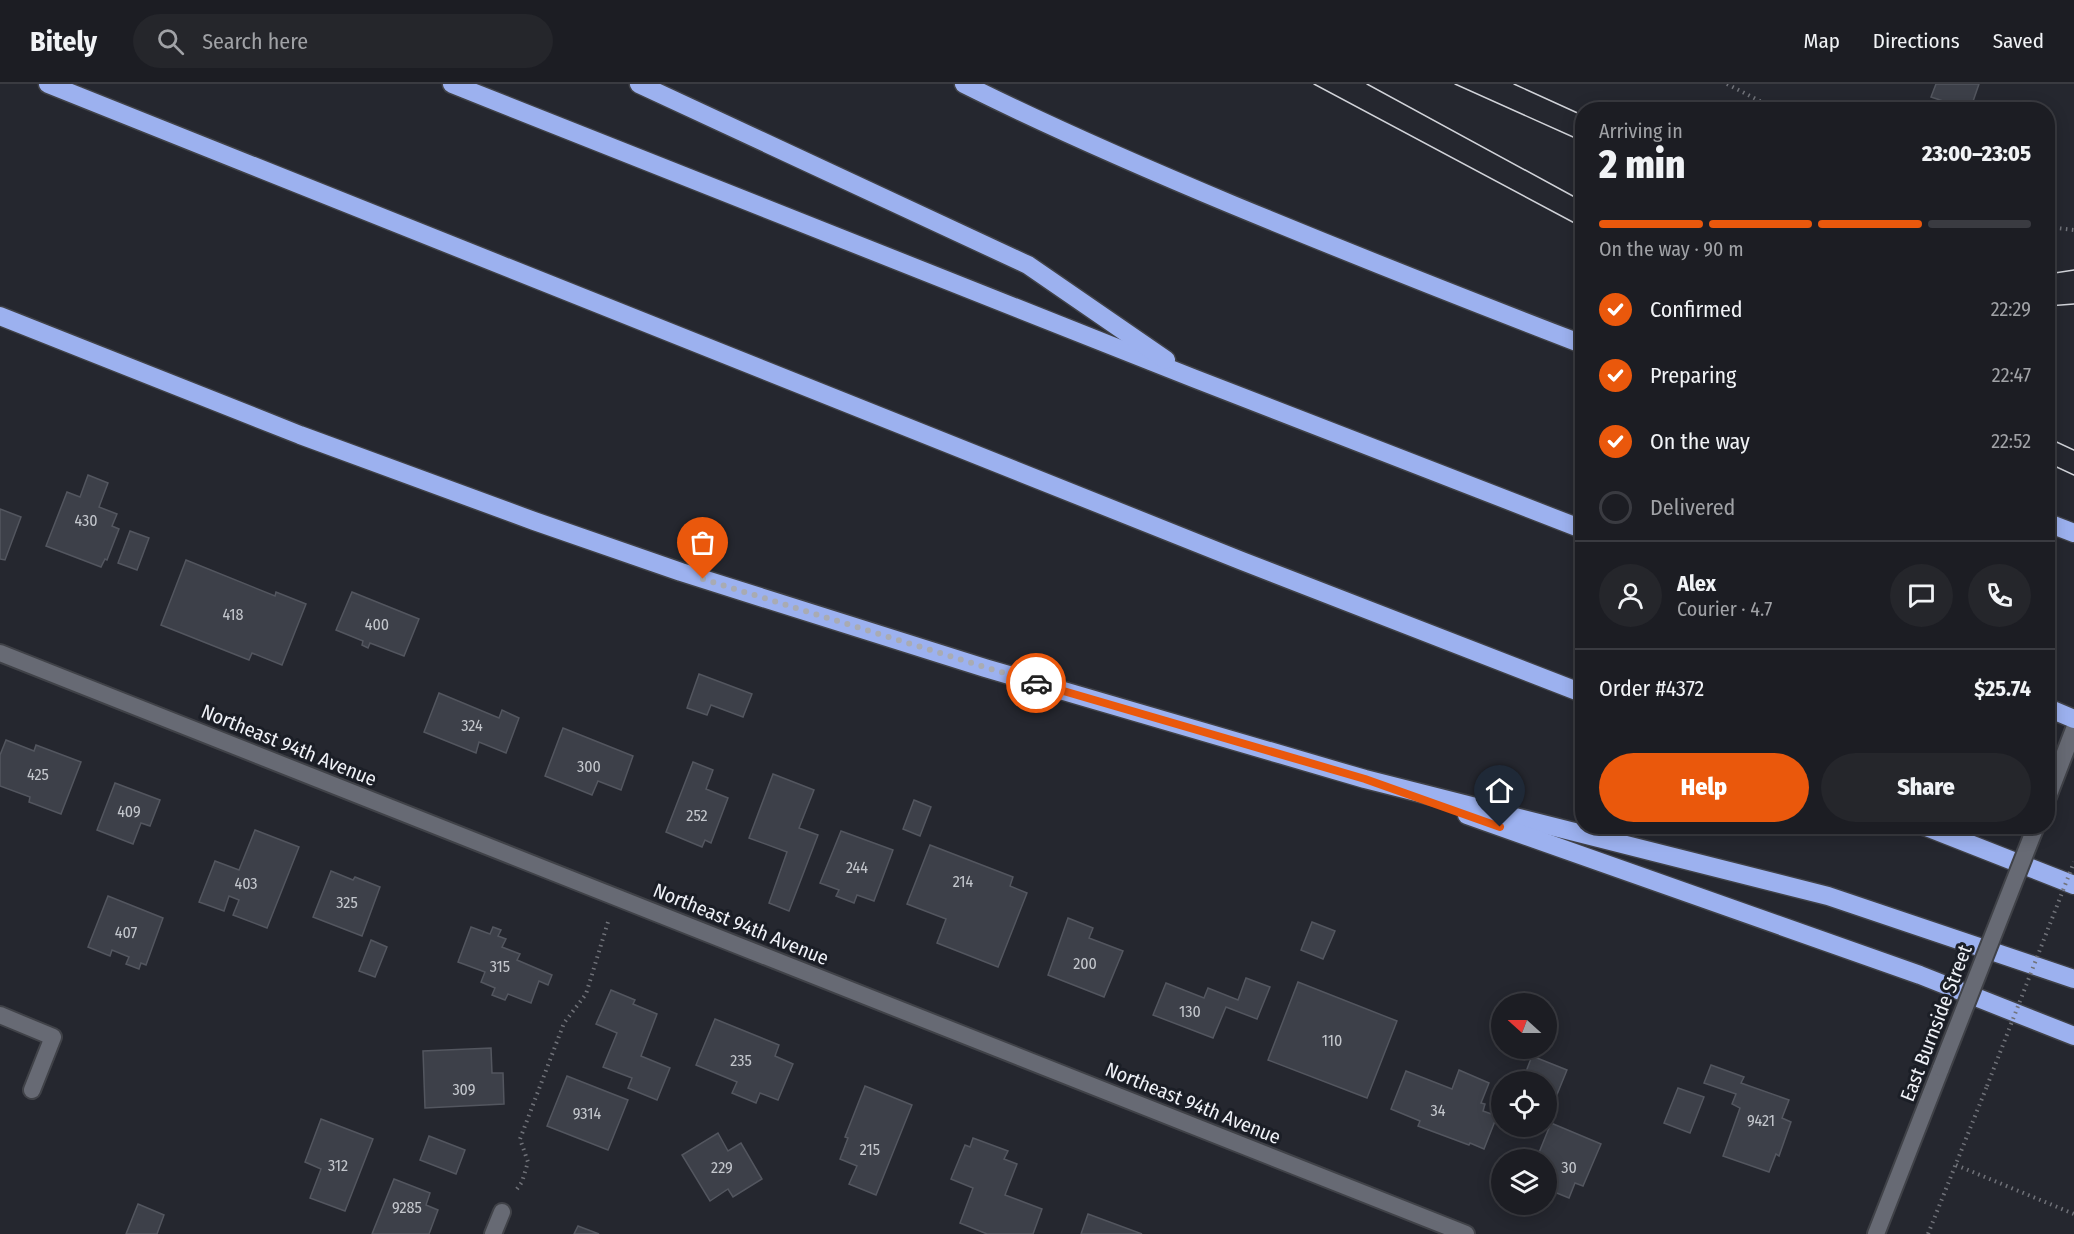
<!DOCTYPE html>
<html lang="en">
<head>
<meta charset="utf-8">
<style>
  body { margin:0; font-family:"Fira Sans Condensed",sans-serif; background:#25262b; color:#f1f3f6; height:100vh; display:flex; flex-direction:column; font-size:22px; white-space:nowrap }
  * { box-sizing:border-box; margin:0 }
  p { font-size:20px; color:#a0a2a6 }
  .icon { flex:none; width:33px; height:33px; fill:none; stroke:currentColor; stroke-width:2; stroke-linecap:round; stroke-linejoin:round }
  .map { position:relative; flex:1; overflow:hidden }
  .sheet { position:absolute; left:1575px; top:18px; width:480px; height:732px; display:flex; flex-direction:column; background:#1c1d23; border-radius:24px; box-shadow:0 3px 15px #0003,0 0 0 2px #3a3b41 }
  .sheet>* { flex:none }
  .needle { width:39px; rotate:291deg }
  .tools { position:absolute; left:1491px; top:909px; display:grid; gap:12px }
  .tools a { display:grid; place-items:center; width:66px; height:66px; border-radius:50%; background:#1c1d23; box-shadow:0 3px 15px #0003,0 0 0 2px #3a3b41; font-size:30px }
  .pin { position:absolute; display:grid; place-items:center; width:51px; height:51px; color:#fff; margin:-62px -26px; border-radius:50% 50% 50% 0; rotate:-45deg; box-shadow:0 0 6px #0007 }
  .pin .icon { rotate:45deg }
  .courier { position:absolute; display:grid; place-items:center; width:60px; height:60px; margin:-30px; border:4px solid #ea580c; border-radius:50%; background:#fff; color:#222; box-shadow:0 2px 8px #0007 }
  .overview em { font-style:normal; font-weight:800 }
  .overview div { display:flex; flex-direction:column-reverse }
  .overview { display:flex; align-items:center; justify-content:space-between; height:102px; padding:0 24px }
  h1 { font-size:39px; font-weight:800; line-height:45px }
  .bar { display:grid; grid-template-columns:repeat(4,1fr); gap:9px 6px; align-content:center; height:72px; padding:0 24px }
  .bar i { height:8px; border-radius:4px; background:#3a3b41 }
  .bar .active { background:#ea580c }
  .bar p { grid-column:span 4 }
  .line { display:flex; align-items:center; gap:15px; padding:0 24px; border-top:2px solid #3a3b41 }
  .line div { flex:1 }
  .round { display:grid; place-items:center; flex:none; width:63px; height:63px; border-radius:32px; background:#25262b }
  ol { padding:0 24px; list-style:none }
  li { display:flex; align-items:center; gap:18px; height:66px }
  li p { margin-inline-start:auto }
  li .icon { padding:6px; border-radius:50%; background:#ea580c; color:#fff; stroke-width:4 }
  li:last-child { color:#a0a2a6 }
  li i { width:33px; height:33px; border:3px solid #3a3b41; border-radius:50% }
  .cta { display:flex; gap:12px; margin-top:auto; padding:12px 24px }
  .cta a { flex:1; height:69px; border-radius:36px; background:#ea580c; color:#fff; font-size:24px; font-weight:800; line-height:69px; text-align:center }
  .cta a+a { background:#25262b; color:#f1f3f6 }
  header { display:flex; align-items:center; gap:36px; box-sizing:border-box; height:84px; padding:0 30px; background:#1c1d23; border-bottom:2px solid #3a3b41 }
  header strong { font-size:28px }
  nav { display:flex; gap:33px; margin-inline-start:auto; font-size:21px }
  .search { width:420px; height:54px; background:#25262b; display:flex; align-items:center; gap:15px; box-sizing:border-box; padding:0 21px; border-radius:33px; color:#a0a2a6; font-size:22px }
  .map>svg:first-child { display:block }
  .building { fill:#3d4049; stroke:#53565f; stroke-width:1.5 }
  .lines { fill:none; stroke-linecap:round; stroke-linejoin:round }
  .service-casing { stroke:#404248; stroke-width:20 }
  .minor-casing { stroke:#404248; stroke-width:20 }
  .tertiary-casing { stroke:#404248; stroke-width:20 }
  .motorway-casing { stroke:#404248; stroke-width:21 }
  .path { stroke:#707279; stroke-width:4; stroke-dasharray:1.5 4.5; stroke-linecap:butt }
  .service { stroke:#676a74; stroke-width:16 }
  .minor { stroke:#676a74; stroke-width:16 }
  .tertiary { stroke:#676a74; stroke-width:16 }
  .motorway { stroke:#9cb1ef; stroke-width:18 }
  .tram { stroke:#d1d3d9; stroke-width:1.5 }
  .tertiary-bridge-casing { stroke:#404248; stroke-width:20; stroke-linecap:butt }
  .path-bridge { stroke:#707279; stroke-width:4; stroke-dasharray:1.5 4.5; stroke-linecap:butt }
  .tertiary-bridge { stroke:#676a74; stroke-width:16 }
  .done { stroke:#a9abb2; stroke-width:6; stroke-dasharray:0 10.8 }
  .route { stroke:#ea580c; stroke-width:8 }
  .labels { text-anchor:middle; dominant-baseline:central; stroke-width:6; stroke-linejoin:round; paint-order:stroke }
  .number-label { font-size:16px; fill:#c3c6cc }
  .street-label { font-size:20px; fill:#f0f2f8; stroke:#1b1e26 }
</style>
</head>
<body>
<header>
<strong>Bitely</strong>
<div class="search"><svg class="icon" aria-label="search" viewBox="0 0 24 24"><circle cx="10" cy="10" r="6"/><path d="M15 15l6 6"/></svg>Search here</div>
<nav><a>Map</a><a>Directions</a><a>Saved</a></nav>
</header>
<div class="map">
<svg width="2074" height="1150" viewBox="0 0 2074 1150">
  <rect width="100%" height="100%" fill="#25272f"/>
  <g class="building">
    <polygon points="1936,0 1979,0 1970,26 1931,13"/>
    <polygon points="88,391 108,399 99,423 117,430 112,442 119,445 107,476 105,475 101,483 46,462 67,408 80,413"/>
    <polygon points="0,425 21,433 5,476 0,475"/>
    <polygon points="130,447 149,454 137,486 118,479"/>
    <polygon points="186,476 275,512 276,508 306,520 282,581 252,569 249,576 161,541"/>
    <polygon points="352,508 419,535 404,572 370,559 368,564 362,561 363,557 336,546"/>
    <polygon points="699,590 752,610 743,633 711,621 707,631 687,624"/>
    <polygon points="439,609 499,634 502,626 519,634 506,669 479,658 476,669 424,648"/>
    <polygon points="563,644 633,672 621,706 598,697 592,711 545,692"/>
    <polygon points="6,656 34,667 36,661 81,678 61,730 29,718 30,713 0,702 0,671"/>
    <polygon points="693,678 713,686 706,705 728,714 711,759 705,756 702,763 666,748"/>
    <polygon points="773,690 814,706 799,744 818,751 789,827 769,819 787,768 749,754"/>
    <polygon points="115,699 160,716 150,742 141,739 133,760 97,746"/>
    <polygon points="914,716 931,723 920,752 903,745"/>
    <polygon points="255,746 299,763 267,844 233,831 239,816 229,812 224,827 199,818 215,777 239,786"/>
    <polygon points="841,747 893,766 874,817 857,811 854,819 836,812 839,806 820,799"/>
    <polygon points="930,761 1013,793 1010,802 1027,809 998,883 937,859 946,835 907,820"/>
    <polygon points="331,787 353,796 355,793 380,803 362,852 313,833"/>
    <polygon points="108,812 163,834 146,881 141,879 139,885 126,880 129,873 112,866 110,872 88,863"/>
    <polygon points="1068,834 1093,844 1089,854 1123,867 1104,913 1048,891"/>
    <polygon points="1312,838 1335,847 1323,875 1301,866"/>
    <polygon points="471,843 490,850 493,843 501,846 498,852 506,855 502,863 520,870 517,876 552,891 548,901 539,897 531,919 508,910 505,916 492,911 495,904 481,898 485,888 458,878"/>
    <polygon points="371,856 387,863 375,893 359,887"/>
    <polygon points="1246,894 1270,903 1257,935 1226,923 1213,954 1153,931 1166,899 1204,914 1208,904 1238,916"/>
    <polygon points="1298,898 1397,937 1367,1014 1268,976"/>
    <polygon points="611,906 635,916 633,920 657,930 641,972 670,984 657,1016 628,1004 632,994 603,983 617,949 596,940"/>
    <polygon points="715,935 779,961 775,972 793,980 778,1016 760,1009 756,1019 732,1009 737,998 696,981"/>
    <polygon points="491,964 492,989 503,989 504,1020 425,1024 423,967"/>
    <polygon points="1532,972 1567,986 1549,1030 1546,1029 1546,998 1522,998"/>
    <polygon points="1711,981 1744,993 1741,999 1789,1016 1782,1034 1791,1038 1779,1072 1776,1070 1769,1088 1723,1072 1740,1024 1732,1020 1736,1010 1704,999"/>
    <polygon points="1459,986 1489,999 1481,1019 1485,1020 1483,1027 1497,1032 1484,1065 1470,1059 1469,1061 1418,1042 1420,1037 1391,1025 1406,987 1452,1005"/>
    <polygon points="567,992 628,1016 608,1066 547,1042"/>
    <polygon points="865,1002 912,1021 876,1111 849,1100 857,1082 840,1075 848,1054 845,1053"/>
    <polygon points="1678,1004 1704,1013 1690,1049 1664,1039"/>
    <polygon points="321,1035 373,1055 345,1127 310,1114 321,1085 305,1078"/>
    <polygon points="1551,1039 1601,1060 1583,1102 1575,1099 1569,1114 1547,1105 1551,1093 1546,1091 1546,1076 1536,1076"/>
    <polygon points="718,1049 728,1067 741,1059 762,1095 733,1113 728,1105 710,1117 682,1071"/>
    <polygon points="429,1052 465,1066 456,1090 420,1076"/>
    <polygon points="973,1054 1008,1067 1004,1075 1017,1080 1005,1111 1042,1125 1033,1150 987,1150 960,1139 973,1104 951,1095 965,1061 970,1063"/>
    <polygon points="394,1095 430,1109 426,1121 438,1126 429,1150 372,1150"/>
    <polygon points="138,1120 164,1131 157,1150 126,1150"/>
    <polygon points="1088,1130 1142,1150 1081,1150"/>
    <polygon points="578,1142 599,1150 574,1150"/>
  </g>
  <g class="lines">
    <g class="service-casing">
      <polyline id="service" points="0,931 53,953 32,1006"/>
    </g>
    <g class="minor-casing">
      <g id="minor">
        <polyline points="0,569 1466,1150"/>
        <polyline points="493,1150 502,1128"/>
      </g>
    </g>
    <g class="tertiary-casing">
      <g id="tertiary">
        <polyline points="2048,713 2074,645"/>
        <polyline points="1876,1150 1941,984"/>
      </g>
    </g>
    <g class="motorway-casing">
      <g id="motorway">
        <polyline points="48,0 1242,477 1582,609"/>
        <polyline points="452,0 1193,294 1582,445"/>
        <polyline points="639,0 1028,181 1166,276"/>
        <path d="M964,0C1052,44 1142,83 1233,121C1349,169 1465,215 1582,260"/>
        <polyline points="0,232 300,351 534,437 681,488 985,584 1365,695 1828,812 2074,895"/>
        <polyline points="2048,439 2074,449"/>
        <polyline points="2048,624 2074,635"/>
        <polyline points="1467,731 1920,891 2074,952"/>
        <polyline points="1924,742 2074,801"/>
      </g>
    </g>
    <g class="path">
      <polyline points="1727,0 1777,26"/>
      <polyline points="2048,143 2074,146"/>
      <polyline points="1956,1081 2074,1130"/>
      <polyline points="517,1105 522,1098 528,1078 520,1055 564,939 586,910 608,838"/>
      <polyline points="1928,1150 1987,1002"/>
    </g>
    <use href="#service" class="service"/>
    <use href="#minor" class="minor"/>
    <use href="#tertiary" class="tertiary"/>
    <use href="#motorway" class="motorway"/>
    <g class="tram">
      <polyline points="1314,0 1582,143"/>
      <polyline points="1367,0 1582,117"/>
      <polyline points="1455,0 1582,57"/>
      <polyline points="1514,0 1582,31"/>
      <polyline points="2048,190 2074,186"/>
      <polyline points="2048,222 2074,220"/>
      <polyline points="2048,354 2074,366"/>
      <polyline points="2048,379 2074,391"/>
    </g>
    <g class="tertiary-bridge-casing">
      <polyline id="tertiary-bridge" points="1941,984 2036,742"/>
    </g>
    <polyline class="path-bridge" points="1987,1002 2074,778"/>
    <use href="#tertiary-bridge" class="tertiary-bridge"/>
  </g>
  <g class="lines">
    <polyline class="done" points="703,495 1036,599"/>
    <polyline class="route" points="1036,599 1365,695 1500,743"/>
  </g>
  <g class="labels">
    <g class="number-label">
      <text x="86" y="436">430</text>
      <text x="233" y="530">418</text>
      <text x="377" y="540">400</text>
      <text x="472" y="641">324</text>
      <text x="589" y="682">300</text>
      <text x="38" y="690">425</text>
      <text x="129" y="727">409</text>
      <text x="697" y="731">252</text>
      <text x="857" y="783">244</text>
      <text x="963" y="797">214</text>
      <text x="246" y="799">403</text>
      <text x="347" y="818">325</text>
      <text x="126" y="848">407</text>
      <text x="1085" y="879">200</text>
      <text x="500" y="882">315</text>
      <text x="1190" y="927">130</text>
      <text x="1332" y="956">110</text>
      <text x="741" y="976">235</text>
      <text x="464" y="1005">309</text>
      <text x="1438" y="1026">34</text>
      <text x="587" y="1029">9314</text>
      <text x="1761" y="1036">9421</text>
      <text x="870" y="1065">215</text>
      <text x="338" y="1081">312</text>
      <text x="722" y="1083">229</text>
      <text x="1569" y="1083">30</text>
      <text x="407" y="1123">9285</text>
    </g>
    <g class="street-label">
      <text transform="translate(289 661) rotate(22)">Northeast 94th Avenue</text>
      <text transform="translate(741 840) rotate(22)">Northeast 94th Avenue</text>
      <text transform="translate(1936 939) rotate(-69)">East Burnside Street</text>
      <text transform="translate(1193 1019) rotate(22)">Northeast 94th Avenue</text>
    </g>
  </g>
</svg>
<div class="tools">
<a><svg class="needle" viewBox="-14 -14 28 28"><path d="M0-13l5 13h-10z" fill="#e53935"/><path d="M0 13l5-13h-10z" fill="#a0a2a6"/></svg></a>
<a><svg class="icon" aria-label="locate" viewBox="0 0 24 24"><circle cx="12" cy="12" r="6"/><path d="M12 2v4M12 18v4M2 12h4M18 12h4"/></svg></a>
<a><svg class="icon" aria-label="layers" viewBox="0 0 24 24"><path d="M12 4l9 5-9 5-9-5zM3 14l9 5 9-5"/></svg></a>
</div>
<div class="pin" style="left:703px;top:495px;background:#ea580c"><svg class="icon" aria-label="bag" viewBox="0 0 24 24"><path d="M5 8h14l-1 12H6zM9 8a3 3 0 0 1 6 0"/></svg></div>
<div class="pin" style="left:1500px;top:743px;background:#1f2937"><svg class="icon" aria-label="home" viewBox="0 0 24 24"><path d="M3 11l9-7 9 7M6 9v11h12V9"/></svg></div>
<div class="courier" style="left:1036px;top:599px"><svg class="icon" aria-label="car" viewBox="0 0 24 24"><path d="M5 17H2v-5l4-1 3-4h7l3 4 3 1v5h-3M9 17h6M6 11h13"/><circle cx="7" cy="17" r="2"/><circle cx="17" cy="17" r="2"/></svg></div>
<section class="sheet">
<div class="overview"><div><h1>2 min</h1><p>Arriving in</p></div><em>23:00–23:05</em></div>
<div class="bar"><i class="active"></i><i class="active"></i><i class="active"></i><i></i><p>On the way · 90 m</p></div>
<ol>
<li><svg class="icon" aria-label="check" viewBox="0 0 24 24"><path d="M5 12l5 5 9-10"/></svg>Confirmed<p>22:29</p></li>
<li><svg class="icon" aria-label="check" viewBox="0 0 24 24"><path d="M5 12l5 5 9-10"/></svg>Preparing<p>22:47</p></li>
<li><svg class="icon" aria-label="check" viewBox="0 0 24 24"><path d="M5 12l5 5 9-10"/></svg>On the way<p>22:52</p></li>
<li><i></i>Delivered</li>
</ol>
<div class="line" style="height:108px"><a class="round"><svg class="icon" aria-label="person" viewBox="0 0 24 24"><circle cx="12" cy="8" r="4"/><path d="M4 21q1-7 8-7t8 7"/></svg></a><div><b>Alex</b><p>Courier · 4.7</p></div><a class="round"><svg class="icon" aria-label="chat" viewBox="0 0 24 24"><path d="M4 5h16v11H9l-5 4z"/></svg></a><a class="round"><svg class="icon" aria-label="phone" viewBox="0 0 24 24"><path d="M5 4h4l2 5-3 2q2 4 5 5l2-3 5 2v4C11 20 4 13 5 4z"/></svg></a></div>
<div class="line" style="height:78px"><div>Order #4372</div><b>$25.74</b></div>
<div class="cta"><a>Help</a><a>Share</a></div>
</section>
</div>
</body>
</html>
